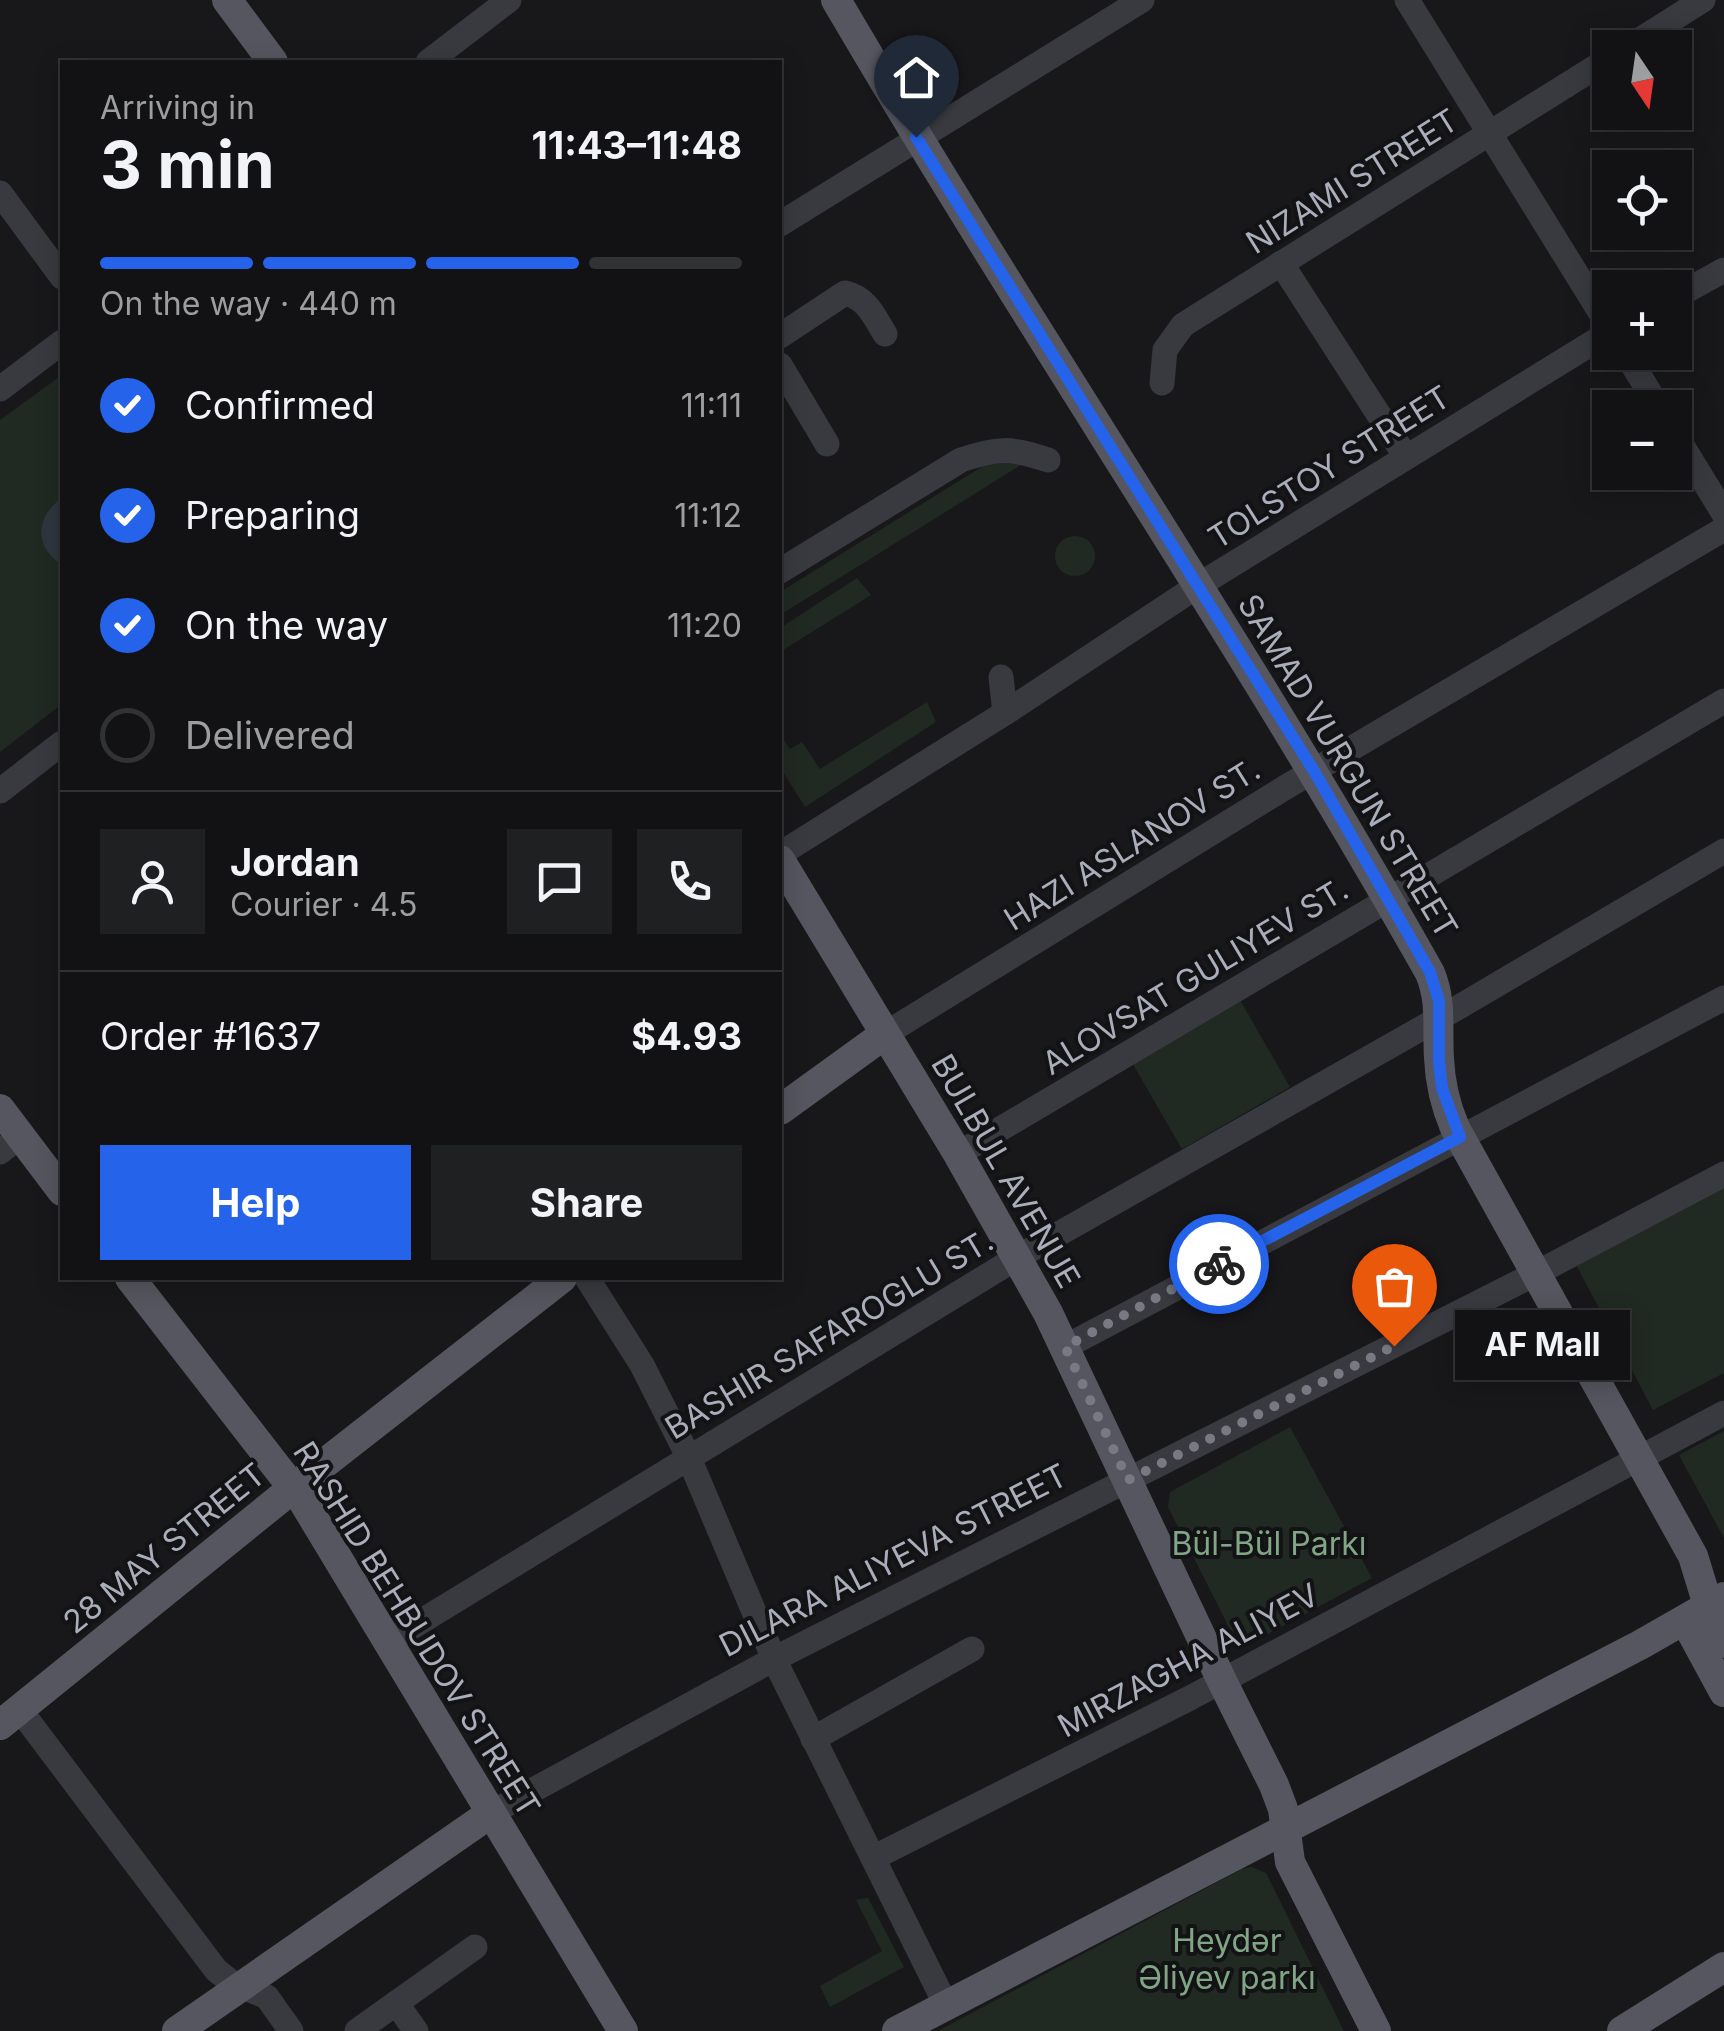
<!DOCTYPE html>
<html lang="en">
<head>
<meta charset="utf-8">
<style>
  body { margin:0; font-family:Inter,sans-serif; background:#1f2022; color:#f1f3f6; height:100vh; display:flex; flex-direction:column; font-size:38px; white-space:nowrap }
  * { box-sizing:border-box; margin:0 }
  p { font-size:32px; color:#9c9ea0 }
  .icon { flex:none; width:55px; height:55px; fill:none; stroke:currentColor; stroke-width:2; stroke-linecap:round; stroke-linejoin:round }
  .map { position:relative; flex:1; overflow:hidden }
  .drawer { position:absolute; left:60px; top:60px; width:722px; height:1220px; display:flex; flex-direction:column; background:#121214; border-radius:0px; box-shadow:0 5px 25px #0003,0 0 0 2px #313234 }
  .drawer>* { flex:none }
  .needle { width:65px; rotate:167deg }
  .buttons { position:absolute; left:1592px; top:30px; display:grid; gap:20px }
  .buttons a { display:grid; place-items:center; width:100px; height:100px; border-radius:0px; background:#121214; box-shadow:0 5px 25px #0003,0 0 0 2px #313234; font-size:50px }
  .pin { position:absolute; display:grid; place-items:center; width:85px; height:85px; color:#fff; margin:-102px -42px; border-radius:50% 50% 50% 0; rotate:-45deg; box-shadow:0 0 10px #0007 }
  .pin .icon { rotate:45deg }
  .courier { position:absolute; display:grid; place-items:center; width:100px; height:100px; margin:-50px; border:8px solid #2563eb; border-radius:50%; background:#fff; color:#222; box-shadow:0 2px 12px #0007 }
  .bubble { position:absolute; height:70px; border-radius:0px; background:#121214; box-shadow:0 5px 25px #0003,0 0 0 2px #313234; font-size:32px; font-weight:700; line-height:70px; text-align:center }
  .summary em { font-style:normal; font-weight:700 }
  .summary div { display:flex; flex-direction:column-reverse }
  .summary { display:flex; align-items:center; justify-content:space-between; height:170px; padding:0 40px }
  h1 { font-size:65px; font-weight:700; line-height:75px }
  .bar { display:grid; grid-template-columns:repeat(4,1fr); gap:15px 10px; align-content:center; height:120px; padding:0 40px }
  .bar i { height:12px; border-radius:8px; background:#313234 }
  .bar .selected { background:#2563eb }
  .bar p { grid-column:span 4 }
  .line { display:flex; align-items:center; gap:25px; padding:0 40px; border-top:2px solid #313234 }
  .line div { flex:1 }
  .round { display:grid; place-items:center; flex:none; width:105px; height:105px; border-radius:0px; background:#1f2022 }
  ol { padding:0 40px; list-style:none }
  li { display:flex; align-items:center; gap:30px; height:110px }
  li p { margin-inline-start:auto }
  li .icon { padding:10px; border-radius:50%; background:#2563eb; color:#fff; stroke-width:4 }
  li:last-child { color:#9c9ea0 }
  li i { width:55px; height:55px; border:5px solid #313234; border-radius:50% }
  .primary-button { display:flex; gap:20px; margin-top:auto; padding:20px 40px }
  .primary-button a { flex:1; height:115px; border-radius:0px; background:#2563eb; color:#fff; font-size:40px; font-weight:700; line-height:115px; text-align:center }
  .primary-button a+a { background:#1f2022; color:#f1f3f6 }
  .map>svg:first-child { display:block }
  .green { fill:#202922 }
  .water { fill:#2e363f }
  .lines { fill:none; stroke-linecap:round; stroke-linejoin:round }
  .minor { stroke:#393a40; stroke-width:25 }
  .major { stroke:#55565f; stroke-width:30 }
  .done { stroke:#777a82; stroke-width:10; stroke-dasharray:0 18 }
  .route { stroke:#2563eb; stroke-width:12 }
  .labels { text-anchor:middle; dominant-baseline:central; stroke-width:8; stroke-linejoin:round; paint-order:stroke }
  .street-label { font-size:32px; fill:#aaaeba; stroke:#131316 }
  .park-label { font-size:32px; fill:#81a686; stroke:#131316 }
</style>
</head>
<body>
<div class="map">
<svg width="1724" height="2031" viewBox="0 0 1724 2031">
  <rect width="100%" height="100%" fill="#18181b"/>
  <g class="green">
    <polygon points="62,375 62,704 0,752 0,420"/>
    <polygon points="996,458 1029,460 780,615 780,592"/>
    <circle cx="1075" cy="556" r="20"/>
    <polygon points="857,578 871,595 780,652 780,628"/>
    <polygon points="927,702 936,722 805,807 780,767 780,741 783,739 790,749 802,742 820,769"/>
    <polygon points="1240,1000 1290,1087 1182,1149 1131,1061"/>
    <polygon points="1724,1183 1724,1373 1653,1410 1574,1261"/>
    <polygon points="1290,1427 1372,1578 1240,1649 1168,1507 1170,1492"/>
    <polygon points="1724,1431 1724,1538 1679,1455"/>
    <polygon points="1252,1867 1266,1873 1344,2031 938,2031 1242,1869"/>
    <polygon points="868,1898 904,1967 830,2007 820,1986 882,1951 856,1900"/>
  </g>
  <path class="water" d="M62,498V565C34,547 35,517 62,498Z"/>
  <g class="lines">
    <g class="minor">
      <polyline points="1407,0 1610,328"/>
      <polyline points="1627,48 1703,0"/>
      <polyline points="428,62 509,0"/>
      <polyline points="0,193 62,277"/>
      <polyline points="780,224 1142,0"/>
      <polyline points="1281,263 1406,457"/>
      <polyline points="1675,297 1724,270"/>
      <path d="M780,336L845,293C867,298 874,316 885,334"/>
      <polyline points="1625,352 1659,408"/>
      <polyline points="780,365 827,444"/>
      <polyline points="1162,383 1165,350 1183,325 1610,58"/>
      <polyline points="0,389 62,342"/>
      <polyline points="1675,434 1724,514"/>
      <path d="M780,571L961,460C997,448 1011,447 1048,460"/>
      <polyline points="1001,677 1005,713"/>
      <polyline points="0,791 62,743"/>
      <polyline points="780,854 1005,713 1199,585 1610,332"/>
      <polyline points="885,1034 1286,787 1724,529"/>
      <polyline points="0,1152 20,1136"/>
      <polyline points="958,1154 1724,701"/>
      <polyline points="587,1278 642,1365 689,1458 774,1659 946,2005"/>
      <polyline points="1065,1347 1724,998"/>
      <polyline points="389,1641 1018,1257 1459,1007 1724,851"/>
      <polyline points="20,1710 216,1970 231,1982 267,1997 291,2031"/>
      <polyline points="813,1739 972,1649"/>
      <polyline points="491,1813 774,1659 1535,1274 1724,1174"/>
      <polyline points="873,1858 1190,1698 1724,1413"/>
      <polyline points="396,2003 416,2031"/>
      <polyline points="357,2031 475,1947"/>
    </g>
    <g class="major">
      <polyline points="227,0 273,62"/>
      <path d="M836,0C1028,328 1243,641 1430,973C1442,1002 1437,1027 1439,1058C1440,1082 1446,1107 1455,1128L1693,1556L1713,1621L1724,1643"/>
      <polyline points="780,860 958,1154 1048,1313 1222,1681 1274,1785 1283,1809 1290,1862 1376,2031"/>
      <polyline points="0,1109 62,1191"/>
      <polyline points="780,1110 885,1034"/>
      <polyline points="130,1278 303,1501 623,2031"/>
      <polyline points="1708,1606 1696,1618 1692,1633 1724,1692"/>
      <polyline points="0,1725 293,1488 562,1278"/>
      <polyline points="177,2031 491,1813"/>
      <polyline points="897,2031 1640,1645 1724,1597"/>
      <polyline points="1622,2031 1724,1967"/>
    </g>
  </g>
  <g class="lines">
    <polyline class="done" points="1219,1264 1065,1347 1128,1480 1394,1346"/>
    <polyline class="route" points="916,137 1314,771 1430,972 1439,1001 1439,1062 1442,1088 1460,1137 1219,1264"/>
  </g>
  <g class="labels">
    <g class="street-label">
      <text transform="translate(1352 181) rotate(-32)">NIZAMI STREET</text>
      <text transform="translate(1329 467) rotate(-32)">TOLSTOY STREET</text>
      <text transform="translate(1348 766) rotate(59)">SAMAD VURGUN STREET</text>
      <text transform="translate(1132 844) rotate(-32)">HAZI ASLANOV ST.</text>
      <text transform="translate(1195 976) rotate(-31)">ALOVSAT GULIYEV ST.</text>
      <text transform="translate(1006 1171) rotate(60)">BULBUL AVENUE</text>
      <text transform="translate(829 1334) rotate(-31)">BASHIR SAFAROGLU ST.</text>
      <text transform="translate(164 1548) rotate(-39)">28 MAY STREET</text>
      <text transform="translate(893 1560) rotate(-27)">DILARA ALIYEVA STREET</text>
      <text transform="translate(417 1629) rotate(58)">RASHID BEHBUDOV STREET</text>
      <text transform="translate(1188 1660) rotate(-28)">MIRZAGHA ALIYEV</text>
    </g>
    <g class="park-label">
      <text x="1269" y="1543">Bül-Bül Parkı</text>
      <text x="1227" y="1940">Heydər<tspan x="1227" dy="37">Əliyev parkı</tspan></text>
    </g>
  </g>
</svg>
<div class="buttons">
<a><svg class="needle" viewBox="-14 -14 28 28"><path d="M0-13l5 13h-10z" fill="#e53935"/><path d="M0 13l5-13h-10z" fill="#9c9ea0"/></svg></a>
<a><svg class="icon" aria-label="locate" viewBox="0 0 24 24"><circle cx="12" cy="12" r="6"/><path d="M12 2v4M12 18v4M2 12h4M18 12h4"/></svg></a>
<a>+</a>
<a>−</a>
</div>
<div class="pin" style="left:1394px;top:1346px;background:#ea580c"><svg class="icon" aria-label="bag" viewBox="0 0 24 24"><path d="M5 8h14l-1 12H6zM9 8a3 3 0 0 1 6 0"/></svg></div>
<div class="pin" style="left:916px;top:137px;background:#1f2937"><svg class="icon" aria-label="home" viewBox="0 0 24 24"><path d="M3 11l9-7 9 7M6 9v11h12V9"/></svg></div>
<div class="courier" style="left:1219px;top:1264px"><svg class="icon" aria-label="bike" viewBox="0 0 24 24"><circle cx="6" cy="16" r="4"/><circle cx="18" cy="16" r="4"/><path d="M6 16l4-8h5l3 8M10 8l3 8H6M13 5h3"/></svg></div>
<div class="bubble" style="left:1455px;top:1310px;width:175px">AF Mall</div>
<section class="drawer">
<div class="summary"><div><h1>3 min</h1><p>Arriving in</p></div><em>11:43–11:48</em></div>
<div class="bar"><i class="selected"></i><i class="selected"></i><i class="selected"></i><i></i><p>On the way · 440 m</p></div>
<ol>
<li><svg class="icon" aria-label="check" viewBox="0 0 24 24"><path d="M5 12l5 5 9-10"/></svg>Confirmed<p>11:11</p></li>
<li><svg class="icon" aria-label="check" viewBox="0 0 24 24"><path d="M5 12l5 5 9-10"/></svg>Preparing<p>11:12</p></li>
<li><svg class="icon" aria-label="check" viewBox="0 0 24 24"><path d="M5 12l5 5 9-10"/></svg>On the way<p>11:20</p></li>
<li><i></i>Delivered</li>
</ol>
<div class="line" style="height:180px"><a class="round"><svg class="icon" aria-label="person" viewBox="0 0 24 24"><circle cx="12" cy="8" r="4"/><path d="M4 21q1-7 8-7t8 7"/></svg></a><div><b>Jordan</b><p>Courier · 4.5</p></div><a class="round"><svg class="icon" aria-label="chat" viewBox="0 0 24 24"><path d="M4 5h16v11H9l-5 4z"/></svg></a><a class="round"><svg class="icon" aria-label="phone" viewBox="0 0 24 24"><path d="M5 4h4l2 5-3 2q2 4 5 5l2-3 5 2v4C11 20 4 13 5 4z"/></svg></a></div>
<div class="line" style="height:130px"><div>Order #1637</div><b>$4.93</b></div>
<div class="primary-button"><a>Help</a><a>Share</a></div>
</section>
</div>
</body>
</html>
